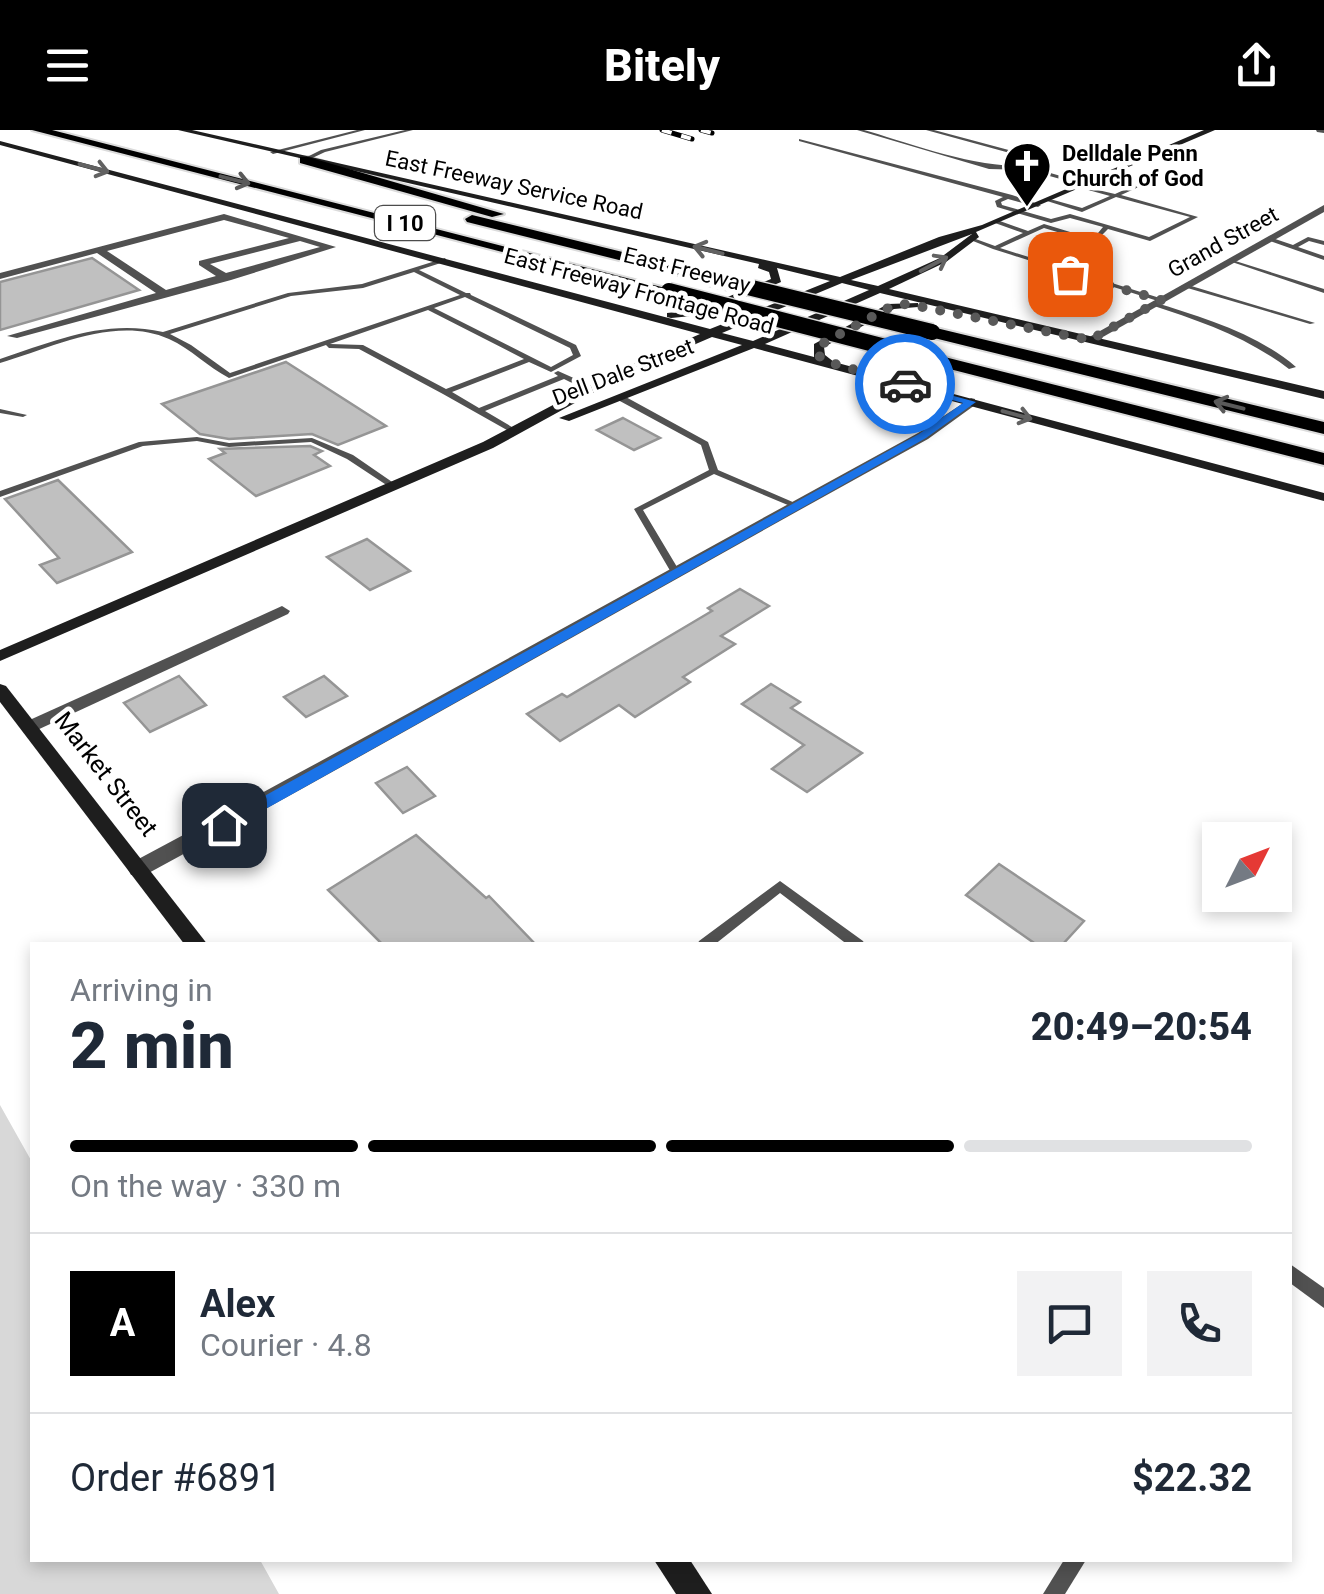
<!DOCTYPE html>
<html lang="en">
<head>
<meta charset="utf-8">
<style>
  body { margin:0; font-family:Roboto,sans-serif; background:#f2f2f3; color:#1f2937; height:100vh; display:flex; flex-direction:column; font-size:38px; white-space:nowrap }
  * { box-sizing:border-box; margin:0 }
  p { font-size:32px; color:#747a83 }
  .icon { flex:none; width:55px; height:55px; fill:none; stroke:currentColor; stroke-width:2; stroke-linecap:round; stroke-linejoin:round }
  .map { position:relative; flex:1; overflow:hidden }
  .panel { position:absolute; left:30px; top:812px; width:1262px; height:620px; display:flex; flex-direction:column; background:#fff; border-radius:0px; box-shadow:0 5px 15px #0003 }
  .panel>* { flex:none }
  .needle { width:65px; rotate:48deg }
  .tools { position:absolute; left:1202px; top:692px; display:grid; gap:20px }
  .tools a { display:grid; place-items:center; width:90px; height:90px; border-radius:0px; background:#fff; box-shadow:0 5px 15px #0003; font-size:50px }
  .pin { position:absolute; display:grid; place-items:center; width:85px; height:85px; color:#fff; margin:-42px; border-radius:20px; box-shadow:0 5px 15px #0006 }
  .courier { position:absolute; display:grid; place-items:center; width:100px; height:100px; margin:-50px; border:8px solid #1a73e8; border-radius:50%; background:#fff; color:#222; box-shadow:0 2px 12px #0007 }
  .headline em { font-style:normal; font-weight:800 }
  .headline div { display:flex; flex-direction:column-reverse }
  .headline { display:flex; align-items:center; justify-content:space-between; height:170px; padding:0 40px }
  h1 { font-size:65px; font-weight:800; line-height:75px }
  .bar { display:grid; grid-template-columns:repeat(4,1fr); gap:15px 10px; align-content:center; height:120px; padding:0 40px }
  .bar i { height:12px; border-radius:8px; background:#e0e1e3 }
  .bar .on { background:#000 }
  .bar p { grid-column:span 4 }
  .line { display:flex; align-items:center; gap:25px; padding:0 40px; border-top:2px solid #e0e1e3 }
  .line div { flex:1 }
  .round { display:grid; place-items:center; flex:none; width:105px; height:105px; border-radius:0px; background:#f2f2f3 }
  header { display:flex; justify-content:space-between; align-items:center; height:130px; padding:0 40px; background:#000; color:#fff; font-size:45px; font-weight:800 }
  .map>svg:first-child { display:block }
  .green { fill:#d8d8d8 }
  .building { fill:#c0c0c0; stroke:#959595; stroke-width:2.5 }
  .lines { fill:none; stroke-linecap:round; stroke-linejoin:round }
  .highway-casing { stroke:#dbdbdb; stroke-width:4 }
  .lane { fill:#515151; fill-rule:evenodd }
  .street { fill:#515151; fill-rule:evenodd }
  .secondary { fill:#1e1e1e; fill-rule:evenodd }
  .highway { fill:#000; fill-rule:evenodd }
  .rail-casing { stroke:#000; stroke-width:5 }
  .rail { stroke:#fff; stroke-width:4; stroke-dasharray:10; stroke-linecap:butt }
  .highway-bridge-casing { stroke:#dbdbdb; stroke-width:19; stroke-linecap:butt }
  .highway-bridge { stroke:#000; stroke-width:16 }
  .oneway { stroke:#626262 }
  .oneway2 { stroke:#595959 }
  .route { fill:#1a73e8 }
  .done { stroke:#595959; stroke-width:10; stroke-dasharray:0 18 }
  .labels { text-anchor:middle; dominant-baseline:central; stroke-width:9; stroke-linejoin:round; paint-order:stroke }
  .far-poi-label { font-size:22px; font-weight:bold; fill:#000; stroke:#fff; text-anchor:start }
  .far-street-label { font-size:22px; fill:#000; stroke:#fff }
  .shield { fill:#fff; stroke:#4c4c4c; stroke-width:2.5 }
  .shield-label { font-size:22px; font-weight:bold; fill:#000 }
  .street-label { font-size:25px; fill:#000; stroke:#fff }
</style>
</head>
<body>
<header><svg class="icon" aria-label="menu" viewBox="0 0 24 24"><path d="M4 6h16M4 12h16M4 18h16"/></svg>Bitely<svg class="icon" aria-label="share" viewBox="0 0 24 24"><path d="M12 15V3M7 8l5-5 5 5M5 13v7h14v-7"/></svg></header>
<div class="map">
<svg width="1324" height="1464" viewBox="0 0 1324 1464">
  <rect width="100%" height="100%" fill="#fff"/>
  <polygon class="green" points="0,975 32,1032 32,1430 260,1430 279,1464 0,1464"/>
  <g class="building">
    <polygon points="92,128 139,160 0,200 0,152"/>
    <polygon points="286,232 386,296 338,315 312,304 229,309 200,304 162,274"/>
    <polygon points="623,288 660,308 634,320 597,300"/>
    <polygon points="310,316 322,321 314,325 330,336 256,366 209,329 225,323 220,319"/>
    <polygon points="58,350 132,422 57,453 40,435 59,428 5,369"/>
    <polygon points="367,409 410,441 370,460 327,427"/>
    <polygon points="740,459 769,476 721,506 735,514 683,547 690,552 635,587 619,575 560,611 527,584 562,564 567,567 712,481 708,478"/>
    <polygon points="179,546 206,575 150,602 124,573"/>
    <polygon points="324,546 347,566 306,587 284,567"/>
    <polygon points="771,554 800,572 791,578 862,623 807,662 772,639 804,615 742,574"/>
    <polygon points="407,637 435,666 403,683 376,653"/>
    <polygon points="416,705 486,768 489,766 536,815 383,815 328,760"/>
    <polygon points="999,734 1084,791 1062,815 1037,815 966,765"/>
  </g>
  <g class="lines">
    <g class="highway-casing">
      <g id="highway">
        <polygon points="32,0 52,0 677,161 664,164"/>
        <polygon points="300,27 308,27 504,84 492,87 300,33"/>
        <polygon points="472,85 712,144 715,147 707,152 467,92 465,89"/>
        <polygon points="932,197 1324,292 1324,304 926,206 926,198"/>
        <polygon points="897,215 1324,323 1324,335 891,224 888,220"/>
      </g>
    </g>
    <g class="lane">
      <polygon points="357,0 365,0 273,24 270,22"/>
      <polygon points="405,0 413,0 325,22 306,31 301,30 321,20"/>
      <path d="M857,0H864C907,12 1000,48 1039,31L926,0H934L1046,30V32L1033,38L1092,55L1089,57L1028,40L989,39Z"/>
      <polygon points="799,9 1012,65 1041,75 1038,77 1008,69 1001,72 1002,75 1051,89 1070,84 1149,107 1190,87 1116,67 1082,82 1047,71 1050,69 1082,78 1110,66 1081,58 1081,56 1115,64 1135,55 1105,48 1107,45 1143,55 1121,65 1198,87 1150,111 1108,99 1094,113 1044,98 1000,118 1163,169 1164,170 1161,172 993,119 968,109 973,108 995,116 1023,103 995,93 997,90 1028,101 1044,94 1093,109 1103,97 1070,88 1051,93 997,77 995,71 1003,67 799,11"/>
      <polygon points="1269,107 1293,115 1308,107 1324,111 1324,115 1309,111 1298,117 1324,126 1324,130 1267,110"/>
      <path d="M445,128L447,131L419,140L466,163H470L471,165L576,215L581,226L551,242L529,232L452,262L479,278L558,246L554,243L558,241L596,258V262H590L564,249L485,281L517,300V304H514L443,264L359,219L329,218L326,215L229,248C208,237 191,219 169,209C115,185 52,218 0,233V229C55,211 104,189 163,202L288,163L362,154ZM414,142L460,165L230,243L191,215L170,204L291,166L363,158ZM465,167L570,218L573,225L551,237L434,178ZM428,180L524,229L446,259L363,215L330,214Z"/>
      <polygon points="1229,129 1324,159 1324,163 1229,131"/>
      <polygon points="1184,155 1188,155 1315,193 1310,194 1184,157"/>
      <path d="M1153,172C1202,187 1256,203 1296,237L1289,239C1247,207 1200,191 1151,175L1150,174Z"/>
      <polygon points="618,266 624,266 708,312 718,340 802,376 795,378 714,344 643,380 680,442 678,444 672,444 634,379 709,340 701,315 618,270"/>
      <polygon points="0,279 27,285 23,287 0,283"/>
      <polygon points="197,307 229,313 312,308 353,325 398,356 391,358 347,329 311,312 229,317 197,311 143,316 0,367 0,361 139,312"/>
      <polygon points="780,751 863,811 865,815 848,815 780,763 714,815 697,815 699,811"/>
      <polygon points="1290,1134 1324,1158 1324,1178 1290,1153"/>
      <polygon points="1064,1430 1086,1430 1065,1464 1043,1464"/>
    </g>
    <g class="street">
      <polygon points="1316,0 1324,0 1324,3 1317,2"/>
      <polygon points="1324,75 1324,82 1094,212 1084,210"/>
      <path d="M224,84L336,117L231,150L17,208L7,206L156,163L97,123L0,149V143ZM224,90L289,108L199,131V135L216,146L166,160L107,121ZM300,111L320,117L226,143L210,134Z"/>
      <path d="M971,268L975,269V275L928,309C666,453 408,602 145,745H131L128,739L131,733C395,593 656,446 918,303Z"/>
      <polygon points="282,476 290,481 288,484 35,601 23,601 20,597 23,593"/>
    </g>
    <g class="secondary">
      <path d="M178,0H192L840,147L939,107L982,95L1204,0H1215L976,102L979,107L946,132L889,159L1324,261V269L880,163L765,214L814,227V214L888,174L918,173V177L894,179L824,217L825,225L834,232L1324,363V371L754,218L569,291L559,288L742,215L712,207L633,241L493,318L0,531V520L483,312L625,237L700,204L0,15V11L710,199L830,151L777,138L781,152L702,185L671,188L667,187V183L696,180L771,149L769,142L758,138L759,134ZM972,104L940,128L878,156L851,150ZM842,153L869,160L753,211L722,203Z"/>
      <polygon points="0,554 6,556 208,815 185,815 0,572"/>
      <polygon points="654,1430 690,1430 712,1464 676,1464"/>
    </g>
    <use href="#highway" class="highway"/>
    <g class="rail-casing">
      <g id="rail">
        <polyline points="662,0 692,9"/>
        <polyline points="701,0 712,3"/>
      </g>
    </g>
    <use href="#rail" class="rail"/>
    <g class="highway-bridge-casing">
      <g id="highway-bridge">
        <polyline points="707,147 932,202"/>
        <polyline points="669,161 897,220"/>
      </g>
    </g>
    <use href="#highway-bridge" class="highway-bridge"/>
  </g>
  <defs><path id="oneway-shaft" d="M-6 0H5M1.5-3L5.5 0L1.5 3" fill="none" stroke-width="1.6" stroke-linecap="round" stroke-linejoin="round" transform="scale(2.5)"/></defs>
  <g class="oneway">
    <use href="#oneway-shaft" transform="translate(94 38) rotate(15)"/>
    <use href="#oneway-shaft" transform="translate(708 120) rotate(-166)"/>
    <use href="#oneway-shaft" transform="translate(934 134) rotate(-28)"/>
    <use href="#oneway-shaft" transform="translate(1017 285) rotate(15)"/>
  </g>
  <g class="oneway2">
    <use href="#oneway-shaft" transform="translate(235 50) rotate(14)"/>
    <use href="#oneway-shaft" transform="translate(1229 275) rotate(-166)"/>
  </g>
  <polygon class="route" points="902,252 976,272 926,308 230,699 219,699 219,691 919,304 963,273 902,256"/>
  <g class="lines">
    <polyline class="done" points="905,254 828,232 819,226 818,216 892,176 907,174 1090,210 1161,170 1070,144"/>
  </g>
  <defs>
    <g id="church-pin" transform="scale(2.5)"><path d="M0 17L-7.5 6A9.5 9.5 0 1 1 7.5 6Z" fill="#000" stroke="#fff"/><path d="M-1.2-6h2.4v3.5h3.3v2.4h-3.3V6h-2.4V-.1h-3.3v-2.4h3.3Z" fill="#fff"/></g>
  </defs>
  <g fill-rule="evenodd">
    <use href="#church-pin" x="1027" y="36"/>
  </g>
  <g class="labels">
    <g class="far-poi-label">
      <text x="1062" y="23">Delldale Penn<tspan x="1062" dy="25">Church of God</tspan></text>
    </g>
    <g class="far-street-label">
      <text transform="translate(514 55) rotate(12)">East Freeway Service Road</text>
      <text transform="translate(1223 112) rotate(-29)">Grand Street</text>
      <text transform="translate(687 140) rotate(14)">East Freeway</text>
      <text transform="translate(639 161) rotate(15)">East Freeway Frontage Road</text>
      <text transform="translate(623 242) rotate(-21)">Dell Dale Street</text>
    </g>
    <rect class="shield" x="375" y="76" width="60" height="34" rx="8"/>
    <g class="shield-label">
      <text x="405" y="93">I 10</text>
    </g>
    <g class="street-label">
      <text transform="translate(106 644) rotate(52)">Market Street</text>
    </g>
  </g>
</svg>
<div class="tools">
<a><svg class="needle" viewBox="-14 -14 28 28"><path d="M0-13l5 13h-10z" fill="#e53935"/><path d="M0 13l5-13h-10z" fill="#747a83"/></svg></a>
</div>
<div class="pin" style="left:1070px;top:144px;background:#ea580c"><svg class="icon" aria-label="bag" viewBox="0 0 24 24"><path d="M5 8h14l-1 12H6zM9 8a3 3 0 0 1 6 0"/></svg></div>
<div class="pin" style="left:224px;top:695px;background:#1f2937"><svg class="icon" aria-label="home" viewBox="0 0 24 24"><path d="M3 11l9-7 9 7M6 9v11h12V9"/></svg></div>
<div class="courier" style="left:905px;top:254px"><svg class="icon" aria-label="car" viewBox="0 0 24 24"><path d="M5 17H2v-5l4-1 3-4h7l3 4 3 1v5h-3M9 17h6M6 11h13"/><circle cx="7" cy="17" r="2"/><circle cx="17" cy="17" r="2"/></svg></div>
<section class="panel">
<div class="headline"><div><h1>2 min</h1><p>Arriving in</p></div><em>20:49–20:54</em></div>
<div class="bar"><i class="on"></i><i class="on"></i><i class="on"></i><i></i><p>On the way · 330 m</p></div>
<div class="line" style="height:180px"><b class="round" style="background:#000;color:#fff">A</b><div><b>Alex</b><p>Courier · 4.8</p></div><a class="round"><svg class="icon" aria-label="chat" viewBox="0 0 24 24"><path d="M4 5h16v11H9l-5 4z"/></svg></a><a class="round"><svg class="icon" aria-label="phone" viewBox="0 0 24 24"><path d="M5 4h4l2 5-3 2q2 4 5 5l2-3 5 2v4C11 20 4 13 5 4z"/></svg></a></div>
<div class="line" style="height:130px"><div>Order #6891</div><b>$22.32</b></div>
</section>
</div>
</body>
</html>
